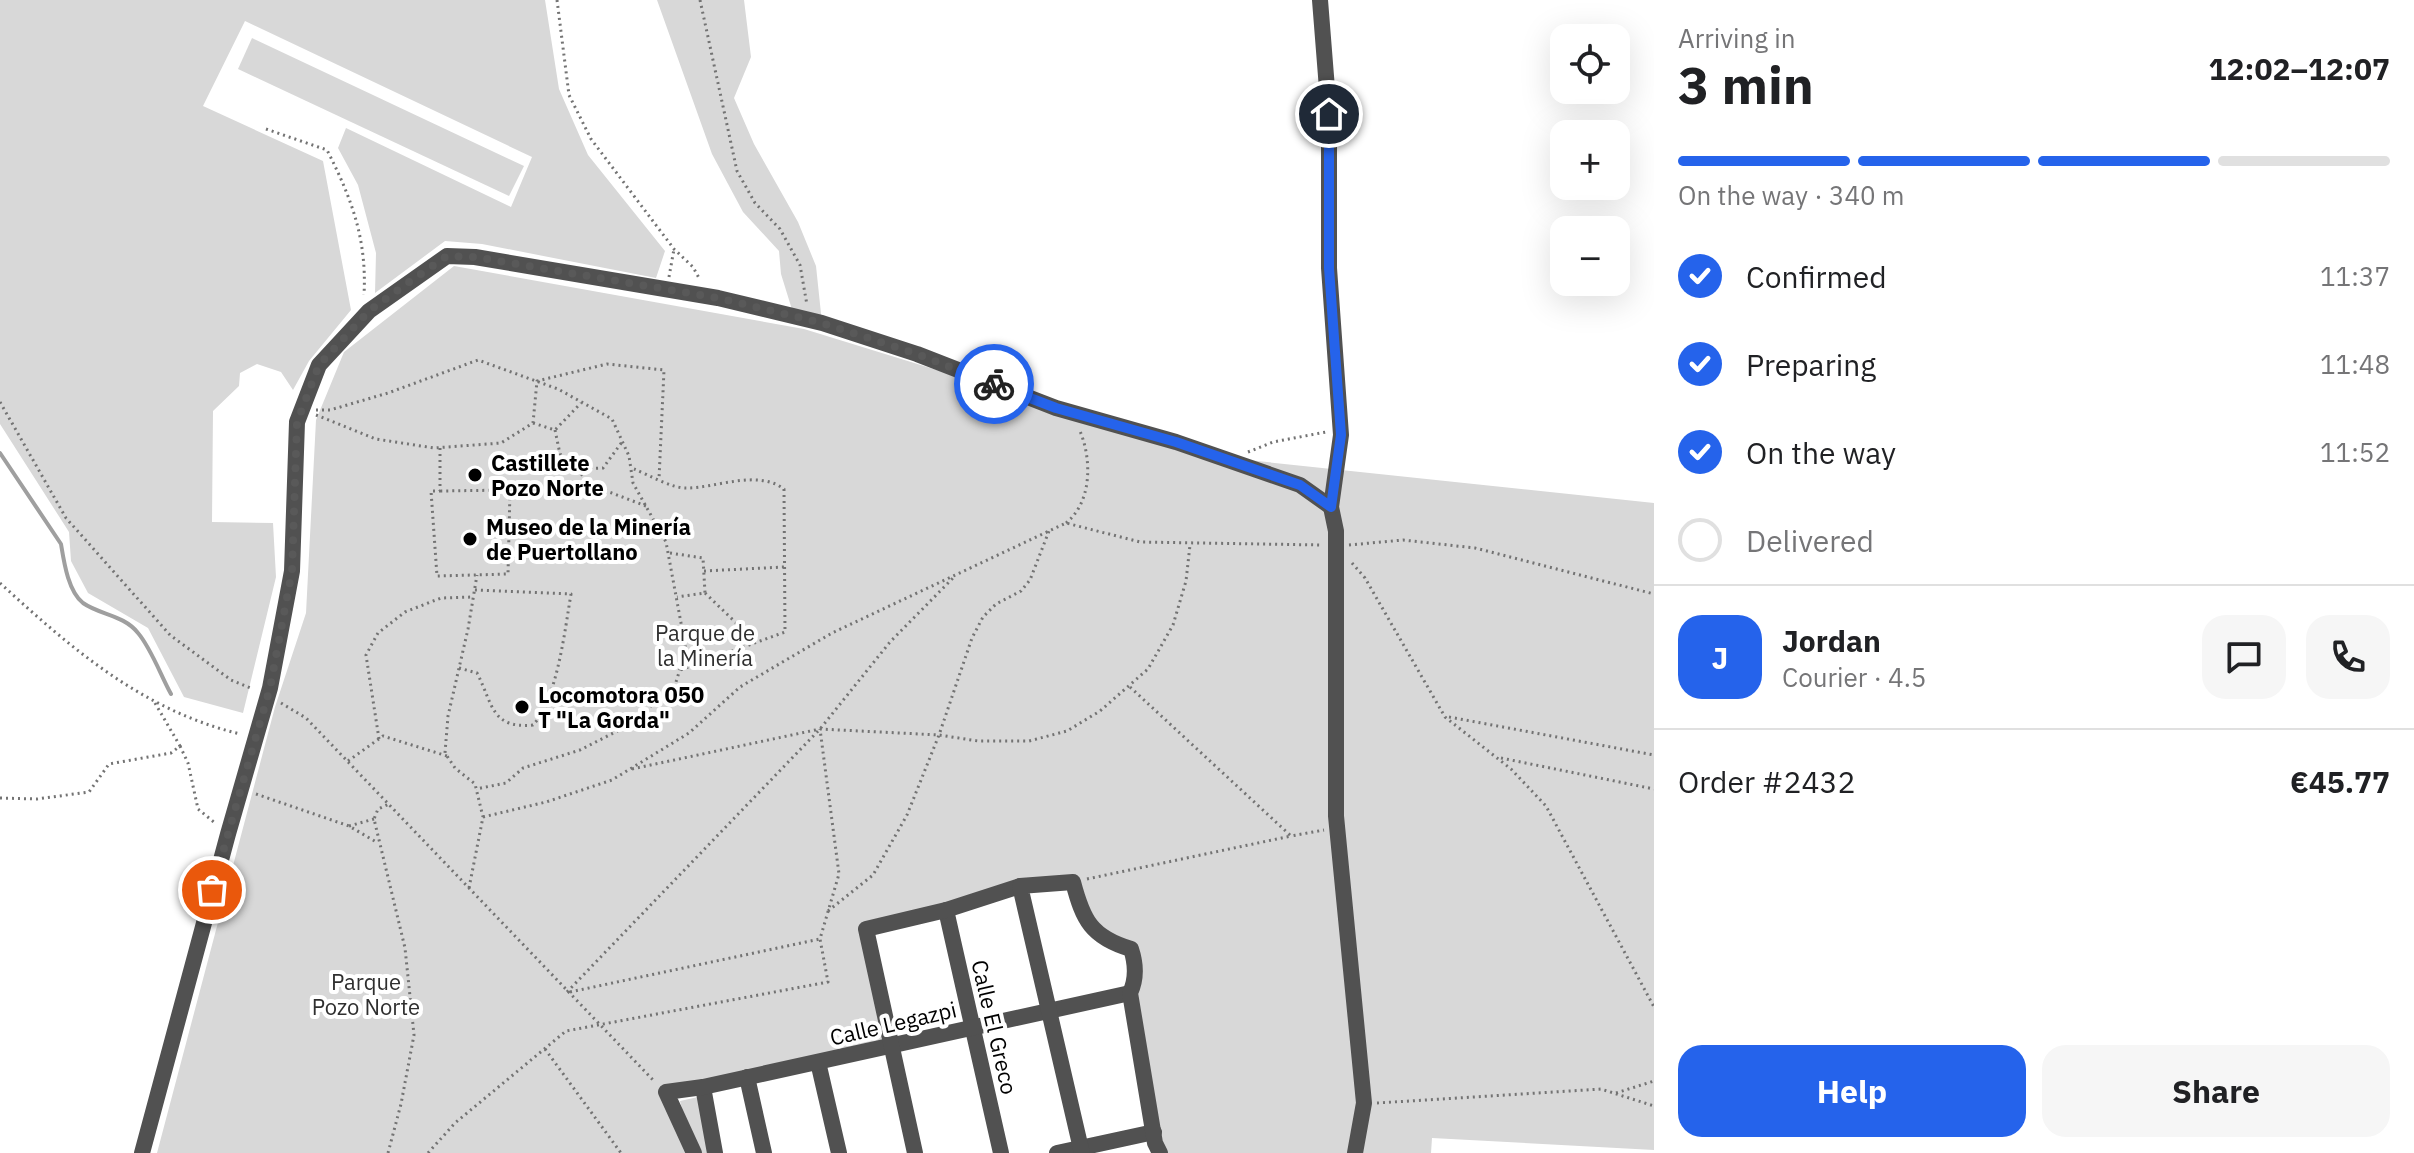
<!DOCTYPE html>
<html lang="en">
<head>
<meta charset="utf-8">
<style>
  body { margin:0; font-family:"IBM Plex Sans",sans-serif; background:#f6f6f6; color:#202124; height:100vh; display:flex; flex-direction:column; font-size:30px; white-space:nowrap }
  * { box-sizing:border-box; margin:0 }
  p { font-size:26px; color:#757577 }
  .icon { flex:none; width:44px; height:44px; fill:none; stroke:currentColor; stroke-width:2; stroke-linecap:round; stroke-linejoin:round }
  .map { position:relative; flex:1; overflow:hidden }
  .details { display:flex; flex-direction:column; background:#fff; width:760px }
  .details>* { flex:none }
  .controls { position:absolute; left:1550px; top:24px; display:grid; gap:16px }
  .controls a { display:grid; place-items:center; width:80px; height:80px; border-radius:16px; background:#fff; box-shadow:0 8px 32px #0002; font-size:40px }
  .pin { position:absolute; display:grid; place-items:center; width:68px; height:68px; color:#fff; margin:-34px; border:4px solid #fff; border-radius:50%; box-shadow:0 2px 8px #0007 }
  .courier { position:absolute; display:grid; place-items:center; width:80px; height:80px; margin:-40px; border:6px solid #2563eb; border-radius:50%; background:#fff; color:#222; box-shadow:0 2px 10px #0007 }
  .overview em { font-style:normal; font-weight:700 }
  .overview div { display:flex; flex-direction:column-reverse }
  .overview { display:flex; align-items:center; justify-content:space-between; height:136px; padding:0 24px }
  h1 { font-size:52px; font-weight:700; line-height:60px }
  .bar { display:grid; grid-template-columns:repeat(4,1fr); gap:12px 8px; align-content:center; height:96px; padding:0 24px }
  .bar i { height:10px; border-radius:6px; background:#e0e0e0 }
  .bar .current { background:#2563eb }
  .bar p { grid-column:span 4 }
  .line { display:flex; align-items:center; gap:20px; padding:0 24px; border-top:2px solid #e0e0e0 }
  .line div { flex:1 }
  .round { display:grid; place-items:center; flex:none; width:84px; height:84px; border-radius:24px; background:#f6f6f6 }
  ol { padding:0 24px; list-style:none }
  li { display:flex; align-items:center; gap:24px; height:88px }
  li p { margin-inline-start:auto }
  li .icon { padding:8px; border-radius:50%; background:#2563eb; color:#fff; stroke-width:4 }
  li:last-child { color:#757577 }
  li i { width:44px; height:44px; border:4px solid #e0e0e0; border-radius:50% }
  .action { display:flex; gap:16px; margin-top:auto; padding:16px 24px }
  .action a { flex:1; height:92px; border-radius:24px; background:#2563eb; color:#fff; font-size:32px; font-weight:700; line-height:92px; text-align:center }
  .action a+a { background:#f6f6f6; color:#202124 }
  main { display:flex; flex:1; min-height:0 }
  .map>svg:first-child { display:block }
  .green { fill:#d8d8d8 }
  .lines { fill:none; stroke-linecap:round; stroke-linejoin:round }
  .stream { stroke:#9f9f9f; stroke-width:4 }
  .path { stroke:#737373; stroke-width:3; stroke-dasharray:2 4; stroke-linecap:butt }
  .minor { stroke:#515151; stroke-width:16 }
  .done { stroke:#595959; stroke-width:8; stroke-dasharray:0 14.4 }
  .route { stroke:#2563eb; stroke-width:10 }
  .poi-dot { fill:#000; stroke:#fff; stroke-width:3 }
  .labels { text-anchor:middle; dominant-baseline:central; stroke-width:8; stroke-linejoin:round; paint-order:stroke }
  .poi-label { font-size:22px; font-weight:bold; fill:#000; stroke:#fff; text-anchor:start }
  .park-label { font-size:22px; fill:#2f2f2f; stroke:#fff }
  .street-label { font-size:22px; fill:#000; stroke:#fff }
</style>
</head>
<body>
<main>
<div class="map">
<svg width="1654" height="1153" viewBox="0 0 1654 1153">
  <rect width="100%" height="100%" fill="#fff"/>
  <g class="green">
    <polygon points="0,0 545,0 559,89 588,155 665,251 656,278 482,244 445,241 375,293 376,253 358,185 338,148 346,128 511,207 532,157 245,21 203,106 323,161 351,310 309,361 293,390 281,372 257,364 240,373 239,386 213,411 212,522 273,523 276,577 243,713 184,697 148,628 88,593 71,561 69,532 0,424"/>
    <polygon points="657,0 744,0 751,57 734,98 754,144 798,222 816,266 822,323 794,316 781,274 779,251 743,212 712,154"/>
    <polygon points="252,38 524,166 509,196 238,69"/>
    <polygon points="454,266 804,329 1219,457 1654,503 1654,1150 1432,1138 1431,1153 1160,1153 1134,984 1142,959 1131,949 1101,937 1073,882 867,929 891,1046 666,1092 694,1153 157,1153 275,707 306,613 316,420 344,352"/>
    <polygon points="698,1097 711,1153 702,1153 682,1109 680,1101"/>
  </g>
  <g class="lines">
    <path class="stream" d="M0,453L61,544C64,562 68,591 83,603C100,615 124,615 138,633C151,648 161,676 171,694"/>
    <g class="path">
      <polyline points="557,0 569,95 591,139 674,249 693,267 699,278"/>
      <polyline points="700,0 737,171 755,203 780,229 800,265 807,305"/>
      <path d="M266,129L327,150C352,199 367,240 364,295"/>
      <polyline points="669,277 674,249"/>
      <polyline points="0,402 66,518 170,635 231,680 253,689"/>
      <polyline points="316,410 330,410 388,393 478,360 558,389 612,419 629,456 633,483 666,542 686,650 676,682 633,723 580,750 523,768 506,783 476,789"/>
      <polyline points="316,415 376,439 434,448 501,443 533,423 537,381 607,364 664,370 659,479"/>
      <polyline points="533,423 555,430 581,403"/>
      <polyline points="555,430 560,454 578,469 603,468 622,442"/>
      <polyline points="440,448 440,491 431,491 437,576 508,574 510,490 440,491"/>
      <polyline points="1248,452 1273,442 1326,432"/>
      <polyline points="578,469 588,484 646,506"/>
      <path d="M634,469C649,475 671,488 686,488C717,488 757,469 784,489L785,632L680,670"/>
      <path d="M1066,523C1092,502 1092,460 1080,431"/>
      <polyline points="1349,545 1403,540 1475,548 1654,594"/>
      <polyline points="670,553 703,558 705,593 677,597"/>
      <polyline points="1352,563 1365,578 1445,717 1511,769 1546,806 1654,1007"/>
      <polyline points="704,571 784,567"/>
      <path d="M0,583C72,649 142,710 240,734"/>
      <polyline points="705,593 756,642"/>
      <path d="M459,668L477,673C493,704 491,729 533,725C557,700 565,629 571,594L474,590"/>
      <polyline points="1130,687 1291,836 1324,830"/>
      <polyline points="281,703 306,718 654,1081"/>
      <polyline points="1449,717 1654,755"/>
      <polyline points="379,739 366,655 378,633 405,612 441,598 473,597"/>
      <polyline points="180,746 188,763 198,809 215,823"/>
      <polyline points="1501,758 1654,789"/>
      <polyline points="348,761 383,736 447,756"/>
      <polyline points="632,769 820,729 939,735 978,741 1029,741 1067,731 1100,711 1148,669 1173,625 1186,581 1190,545"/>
      <polyline points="256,794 349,826 378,843"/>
      <polyline points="0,798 37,799 89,792 109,764 171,753 180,746 155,703"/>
      <polyline points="483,817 546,802 612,780 689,733 740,687 832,633 1066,523 1140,542 1321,545"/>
      <polyline points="349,826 374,819"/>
      <polyline points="1087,879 1291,836"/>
      <polyline points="469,888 483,817 475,784 455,768 445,753 448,716 468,629 477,575"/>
      <polyline points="828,911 873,875 907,815 939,735 972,638 983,617 996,604 1021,591 1030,580 1049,531"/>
      <polyline points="567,992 820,729 890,642 954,577"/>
      <polyline points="570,992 820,939"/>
      <polyline points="545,1049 621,1153"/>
      <polyline points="1616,1093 1654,1081"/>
      <polyline points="1377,1103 1601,1089 1654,1106"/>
      <polyline points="388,1153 401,1104 414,1035 405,948 374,819 378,809 389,804"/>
      <polyline points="428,1153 455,1123 566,1031 828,982 820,939 839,874 820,729"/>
    </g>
    <g class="minor">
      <polyline points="1320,0 1329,114 1329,268 1341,435 1331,507 1336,531 1336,816 1364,1103 1355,1153"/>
      <polyline points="946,910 1001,1153"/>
      <polyline points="818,1062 839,1153"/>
      <polyline points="747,1077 764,1153"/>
      <polyline points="703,1087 715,1153"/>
      <polyline points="142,1153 228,834 270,688 292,571 297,422 319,365 369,311 447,256 475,257 718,298 822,323 917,354 1056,408 1176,442 1300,485 1331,507"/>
      <polyline points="694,1153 666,1092 703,1087 1130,993"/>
      <polyline points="915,1153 866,929 946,910 1020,886"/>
      <polyline points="1057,1153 1154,1132"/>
      <path d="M1082,1153L1020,886L1073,882C1083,920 1091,937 1131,949C1136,964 1137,978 1130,993L1155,1143L1160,1153"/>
    </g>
  </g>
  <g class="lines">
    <polyline class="done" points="212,890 270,688 292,571 297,422 319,365 369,311 412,280 447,256 475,257 718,298 822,323 917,354 994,384"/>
    <polyline class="route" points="994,384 1056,408 1176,442 1300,485 1331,507 1341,435 1329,268 1329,114"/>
  </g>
  <g class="poi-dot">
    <circle cx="475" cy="475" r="8"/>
    <circle cx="470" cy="539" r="8"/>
    <circle cx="522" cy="707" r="8"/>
  </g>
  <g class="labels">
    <g class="poi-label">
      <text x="491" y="462">Castillete<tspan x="491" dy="25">Pozo Norte</tspan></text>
      <text x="486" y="526">Museo de la Minería<tspan x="486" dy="25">de Puertollano</tspan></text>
      <text x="538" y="694">Locomotora 050<tspan x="538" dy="25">T "La Gorda"</tspan></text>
    </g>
    <g class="park-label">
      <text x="705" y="632">Parque de<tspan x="705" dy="25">la Minería</tspan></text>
      <text x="366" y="981">Parque<tspan x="366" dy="25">Pozo Norte</tspan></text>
    </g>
    <g class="street-label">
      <text transform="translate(893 1023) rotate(-13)">Calle Legazpi</text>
      <text transform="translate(995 1027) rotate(77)">Calle El Greco</text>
    </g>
  </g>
</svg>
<div class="controls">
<a><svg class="icon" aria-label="locate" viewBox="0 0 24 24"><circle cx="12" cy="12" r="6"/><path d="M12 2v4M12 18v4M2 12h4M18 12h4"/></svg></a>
<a>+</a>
<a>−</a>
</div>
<div class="pin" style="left:212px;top:890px;background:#ea580c"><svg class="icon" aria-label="bag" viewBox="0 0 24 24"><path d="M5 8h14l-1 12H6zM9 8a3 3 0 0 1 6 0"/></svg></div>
<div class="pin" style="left:1329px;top:114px;background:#1f2937"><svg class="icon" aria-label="home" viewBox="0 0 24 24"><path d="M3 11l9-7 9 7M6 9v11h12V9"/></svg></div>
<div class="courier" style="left:994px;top:384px"><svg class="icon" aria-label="bike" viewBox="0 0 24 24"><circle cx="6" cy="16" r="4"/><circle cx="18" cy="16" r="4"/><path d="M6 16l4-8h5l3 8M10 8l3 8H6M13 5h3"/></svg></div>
</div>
<section class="details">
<div class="overview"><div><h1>3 min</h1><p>Arriving in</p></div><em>12:02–12:07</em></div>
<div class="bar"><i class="current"></i><i class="current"></i><i class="current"></i><i></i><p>On the way · 340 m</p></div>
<ol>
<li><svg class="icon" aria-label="check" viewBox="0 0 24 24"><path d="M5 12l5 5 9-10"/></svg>Confirmed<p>11:37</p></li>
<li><svg class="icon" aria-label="check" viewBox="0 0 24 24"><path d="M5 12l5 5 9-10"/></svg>Preparing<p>11:48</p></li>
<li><svg class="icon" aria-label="check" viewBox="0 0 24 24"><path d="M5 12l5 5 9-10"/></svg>On the way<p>11:52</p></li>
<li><i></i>Delivered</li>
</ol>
<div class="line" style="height:144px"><b class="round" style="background:#2563eb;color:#fff">J</b><div><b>Jordan</b><p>Courier · 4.5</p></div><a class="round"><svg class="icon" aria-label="chat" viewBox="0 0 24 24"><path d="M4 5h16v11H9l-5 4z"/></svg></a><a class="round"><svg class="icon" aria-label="phone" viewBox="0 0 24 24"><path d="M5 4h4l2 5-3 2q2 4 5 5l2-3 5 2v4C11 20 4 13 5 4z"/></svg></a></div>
<div class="line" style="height:104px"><div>Order #2432</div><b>€45.77</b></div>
<div class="action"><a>Help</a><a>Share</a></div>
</section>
</main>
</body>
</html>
